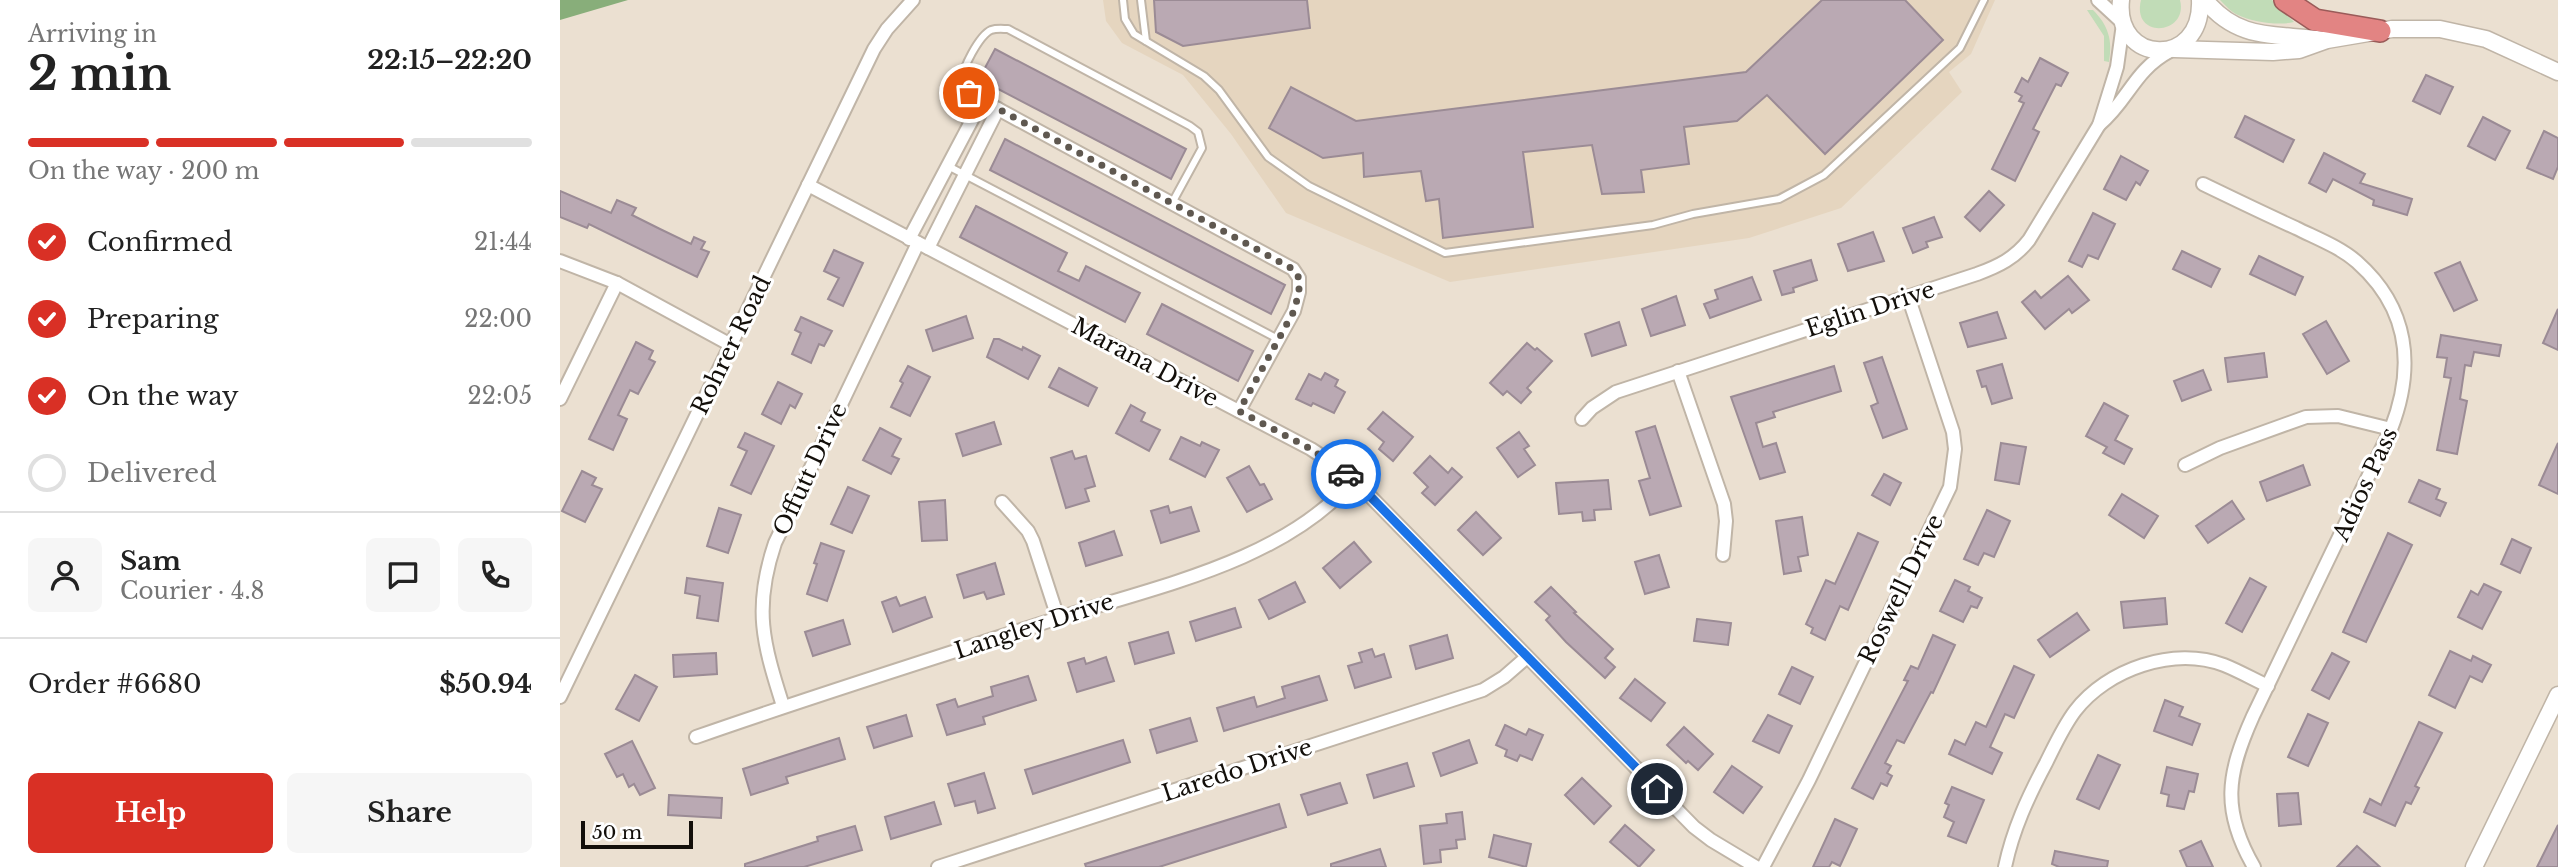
<!DOCTYPE html>
<html lang="en">
<head>
<meta charset="utf-8">
<style>
  body { margin:0; font-family:"Libre Baskerville",serif; background:#f6f6f6; color:#222; height:100vh; display:flex; flex-direction:column; font-size:26px; white-space:nowrap }
  * { box-sizing:border-box; margin:0 }
  p { font-size:23px; color:#767676 }
  .icon { flex:none; width:38px; height:38px; fill:none; stroke:currentColor; stroke-width:2; stroke-linecap:round; stroke-linejoin:round }
  .map { position:relative; flex:1; overflow:hidden }
  .panel { display:flex; flex-direction:column; background:#fff; width:560px }
  .panel>* { flex:none }
  .scale { position:absolute; left:21px; bottom:18px; width:112px; box-sizing:border-box; padding-left:7px; border:4px solid #130f0a; border-top:0; font-size:19px; line-height:24px; white-space:nowrap; color:#130f0a; -webkit-text-stroke:5px #fff; paint-order:stroke }
  .pin { position:absolute; display:grid; place-items:center; width:60px; height:60px; color:#fff; margin:-30px; border:4px solid #fff; border-radius:50%; box-shadow:0 2px 7px #0007 }
  .courier { position:absolute; display:grid; place-items:center; width:70px; height:70px; margin:-35px; border:5px solid #1a73e8; border-radius:50%; background:#fff; color:#222; box-shadow:0 2px 9px #0007 }
  .head em { font-style:normal; font-weight:700 }
  .head div { display:flex; flex-direction:column-reverse }
  .head { display:flex; align-items:center; justify-content:space-between; height:119px; padding:0 28px }
  h1 { font-size:46px; font-weight:700; line-height:52px }
  .bar { display:grid; grid-template-columns:repeat(4,1fr); gap:10px 7px; align-content:center; height:84px; padding:0 28px }
  .bar i { height:9px; border-radius:5px; background:#e0e0e0 }
  .bar .selected { background:#d93025 }
  .bar p { grid-column:span 4 }
  .line { display:flex; align-items:center; gap:18px; padding:0 28px; border-top:2px solid #e0e0e0 }
  .line div { flex:1 }
  .round { display:grid; place-items:center; flex:none; width:74px; height:74px; border-radius:10px; background:#f6f6f6 }
  ol { padding:0 28px; list-style:none }
  li { display:flex; align-items:center; gap:21px; height:77px }
  li p { margin-inline-start:auto }
  li .icon { padding:7px; border-radius:50%; background:#d93025; color:#fff; stroke-width:4 }
  li:last-child { color:#767676 }
  li i { width:38px; height:38px; border:4px solid #e0e0e0; border-radius:50% }
  .cta { display:flex; gap:14px; margin-top:auto; padding:14px 28px }
  .cta a { flex:1; height:80px; border-radius:10px; background:#d93025; color:#fff; font-size:28px; font-weight:700; line-height:80px; text-align:center }
  .cta a+a { background:#f6f6f6; color:#222 }
  main { display:flex; flex:1; min-height:0 }
  .map>svg:first-child { display:block }
  .built { fill:#e5d5bf }
  .green { fill:#c1dcb7 }
  .forest { fill:#88ae7a }
  .building { fill:#baa9b3; stroke:#9b8b95; stroke-width:2 }
  .lines { fill:none; stroke-linecap:round; stroke-linejoin:round }
  .lane-casing { stroke:#c0b5a7; stroke-width:10 }
  .street-casing { stroke:#c0b5a7; stroke-width:16 }
  .secondary-casing { stroke:#c0b5a7; stroke-width:19 }
  .highway-casing { stroke:#9a5b59; stroke-width:24 }
  .lane { stroke:#fff; stroke-width:6 }
  .street { stroke:#fff; stroke-width:12 }
  .secondary { stroke:#fff; stroke-width:16 }
  .highway { stroke:#e28483; stroke-width:21 }
  .done { stroke:#5f5850; stroke-width:7; stroke-dasharray:0 12.6 }
  .route { stroke:#1a73e8; stroke-width:9 }
  .labels { text-anchor:middle; dominant-baseline:central; stroke-width:6; stroke-linejoin:round; paint-order:stroke }
  .street-label { font-size:23px; fill:#130f0a; stroke:#fff }
</style>
</head>
<body>
<main>
<section class="panel">
<div class="head"><div><h1>2 min</h1><p>Arriving in</p></div><em>22:15–22:20</em></div>
<div class="bar"><i class="selected"></i><i class="selected"></i><i class="selected"></i><i></i><p>On the way · 200 m</p></div>
<ol>
<li><svg class="icon" aria-label="check" viewBox="0 0 24 24"><path d="M5 12l5 5 9-10"/></svg>Confirmed<p>21:44</p></li>
<li><svg class="icon" aria-label="check" viewBox="0 0 24 24"><path d="M5 12l5 5 9-10"/></svg>Preparing<p>22:00</p></li>
<li><svg class="icon" aria-label="check" viewBox="0 0 24 24"><path d="M5 12l5 5 9-10"/></svg>On the way<p>22:05</p></li>
<li><i></i>Delivered</li>
</ol>
<div class="line" style="height:126px"><a class="round"><svg class="icon" aria-label="person" viewBox="0 0 24 24"><circle cx="12" cy="8" r="4"/><path d="M4 21q1-7 8-7t8 7"/></svg></a><div><b>Sam</b><p>Courier · 4.8</p></div><a class="round"><svg class="icon" aria-label="chat" viewBox="0 0 24 24"><path d="M4 5h16v11H9l-5 4z"/></svg></a><a class="round"><svg class="icon" aria-label="phone" viewBox="0 0 24 24"><path d="M5 4h4l2 5-3 2q2 4 5 5l2-3 5 2v4C11 20 4 13 5 4z"/></svg></a></div>
<div class="line" style="height:91px"><div>Order #6680</div><b>$50.94</b></div>
<div class="cta"><a>Help</a><a>Share</a></div>
</section>
<div class="map">
<svg width="1998" height="867" viewBox="0 0 1998 867">
  <rect width="100%" height="100%" fill="#ebe0d1"/>
  <polygon class="built" points="543,0 1435,0 1411,54 1389,72 1402,92 1281,208 1189,238 890,282 726,213 671,134 623,75 562,43 546,21"/>
  <g class="green">
    <path d="M1581,0H1620C1629,35 1571,40 1581,0Z"/>
    <path d="M1660,0H1712L1734,22C1720,26 1692,22 1678,15C1671,12 1666,6 1660,0Z"/>
    <path d="M1527,10H1533C1548,25 1553,40 1549,62L1544,61V36Z"/>
  </g>
  <polygon class="forest" points="0,0 68,0 0,20"/>
  <g class="building">
    <polygon points="594,0 747,0 750,28 623,46 596,32"/>
    <polygon points="1262,0 1345,0 1383,40 1265,154 1207,95 1177,121 1124,127 1129,164 1081,170 1084,192 1042,194 1032,145 963,152 973,227 883,238 879,199 866,201 861,171 804,177 803,153 763,158 709,128 731,87 796,121 1186,72"/>
    <polygon points="435,49 626,149 611,179 419,79"/>
    <polygon points="1480,58 1508,73 1501,86 1496,84 1473,129 1479,132 1455,181 1432,169 1464,103 1459,101 1462,96 1455,92 1462,78 1468,82"/>
    <polygon points="1866,75 1893,87 1880,114 1853,101"/>
    <polygon points="1685,116 1734,140 1723,162 1675,137"/>
    <polygon points="1923,117 1950,131 1935,160 1908,146"/>
    <polygon points="1984,131 1998,138 1998,167 1993,179 1967,168"/>
    <polygon points="445,139 725,285 711,314 430,170"/>
    <polygon points="1764,153 1805,174 1800,183 1852,199 1847,215 1813,205 1814,200 1773,179 1766,192 1749,183"/>
    <polygon points="1561,156 1588,171 1580,185 1576,182 1566,200 1544,189"/>
    <polygon points="0,191 51,213 57,200 76,208 72,215 100,229 131,244 134,237 145,242 141,249 149,252 137,277 29,224 27,228 0,217"/>
    <polygon points="1429,191 1444,205 1420,231 1405,217"/>
    <polygon points="416,206 507,253 498,271 519,281 526,266 580,293 565,322 400,237"/>
    <polygon points="1533,213 1555,224 1538,259 1528,255 1522,267 1509,261"/>
    <polygon points="1374,217 1382,237 1366,242 1368,247 1353,253 1343,228"/>
    <polygon points="1313,232 1324,261 1288,271 1278,244"/>
    <polygon points="274,250 303,263 283,306 268,299 279,278 264,271"/>
    <polygon points="1622,251 1660,269 1651,287 1613,269"/>
    <polygon points="1699,256 1743,277 1735,295 1690,274"/>
    <polygon points="1251,260 1257,280 1233,288 1234,292 1222,295 1214,271"/>
    <polygon points="1900,262 1917,300 1894,311 1875,273"/>
    <polygon points="1508,276 1529,300 1512,313 1509,309 1485,329 1462,302 1475,291 1481,298"/>
    <polygon points="1192,277 1201,300 1150,318 1144,304 1158,299 1155,290"/>
    <polygon points="1116,296 1125,325 1091,336 1082,309"/>
    <polygon points="602,304 693,351 678,381 587,334"/>
    <polygon points="1998,309 1998,350 1983,343"/>
    <polygon points="1437,312 1446,338 1408,347 1400,323"/>
    <polygon points="406,316 413,338 373,351 366,330"/>
    <polygon points="241,317 272,331 264,346 259,344 251,363 232,354 241,333 235,330"/>
    <polygon points="1766,321 1789,361 1767,374 1743,334"/>
    <polygon points="1059,322 1066,345 1032,356 1025,334"/>
    <polygon points="1881,335 1941,345 1939,356 1914,352 1911,366 1905,365 1900,399 1907,401 1897,454 1877,450 1891,378 1884,377 1887,358 1877,357"/>
    <polygon points="434,339 439,339 462,350 463,347 480,356 468,379 427,357"/>
    <polygon points="76,342 93,351 89,359 95,362 78,394 70,390 58,415 67,419 53,450 29,439"/>
    <polygon points="967,343 975,350 977,348 992,361 967,388 971,392 961,403 947,391 943,395 930,383"/>
    <polygon points="1704,353 1707,377 1668,382 1665,358"/>
    <polygon points="1322,357 1347,429 1323,438 1311,406 1318,403 1304,363"/>
    <polygon points="1442,364 1452,398 1432,404 1426,386 1422,387 1417,371"/>
    <polygon points="348,366 370,377 350,416 331,407 343,383 340,381"/>
    <polygon points="1274,366 1281,391 1213,412 1215,417 1196,423 1203,447 1216,443 1225,472 1200,479 1171,397"/>
    <polygon points="499,368 537,388 528,406 489,387"/>
    <polygon points="1643,370 1651,390 1622,401 1614,381"/>
    <polygon points="765,373 778,380 775,386 785,392 774,413 753,403 751,406 736,399 749,374 761,380"/>
    <polygon points="218,382 242,394 235,408 230,405 221,424 202,414"/>
    <polygon points="1544,403 1568,416 1555,440 1572,449 1564,464 1543,453 1547,447 1526,436"/>
    <polygon points="571,405 585,413 581,421 600,430 589,451 556,433"/>
    <polygon points="823,412 853,437 833,461 819,449 824,442 808,429"/>
    <polygon points="434,422 441,444 403,456 396,434"/>
    <polygon points="1095,426 1121,506 1090,515 1079,481 1090,478 1076,432"/>
    <polygon points="320,428 341,439 332,456 339,459 331,474 303,460"/>
    <polygon points="959,432 969,446 964,449 975,465 958,477 937,448"/>
    <polygon points="185,433 214,446 191,494 171,485 187,451 178,447"/>
    <polygon points="621,437 640,446 642,442 659,450 645,477 610,459"/>
    <polygon points="1441,443 1466,447 1459,484 1435,480"/>
    <polygon points="1998,443 1998,494 1979,485"/>
    <polygon points="512,451 515,459 526,456 535,486 525,489 529,501 506,508 491,458"/>
    <polygon points="870,456 888,473 892,468 902,477 875,505 862,493 868,487 854,473"/>
    <polygon points="1743,465 1750,485 1707,501 1700,482"/>
    <polygon points="689,466 700,485 704,484 712,499 687,512 667,478"/>
    <polygon points="22,471 36,478 32,485 42,489 25,522 2,511"/>
    <polygon points="1324,474 1341,483 1330,505 1312,495"/>
    <polygon points="1048,480 1051,509 1034,510 1035,520 1023,521 1022,512 999,514 996,483"/>
    <polygon points="1859,480 1880,489 1876,499 1886,503 1880,516 1849,502"/>
    <polygon points="288,487 309,496 292,533 271,524"/>
    <polygon points="1562,494 1598,516 1584,538 1549,515"/>
    <polygon points="385,500 387,540 362,541 359,502"/>
    <polygon points="1672,501 1684,519 1648,543 1636,526"/>
    <polygon points="608,506 610,513 631,507 639,531 601,543 591,511"/>
    <polygon points="159,508 181,515 168,553 147,546"/>
    <polygon points="1427,510 1450,521 1434,557 1424,553 1418,565 1404,559"/>
    <polygon points="916,512 941,538 923,555 898,530"/>
    <polygon points="1242,517 1248,555 1238,557 1241,571 1224,574 1216,521"/>
    <polygon points="554,531 562,555 526,566 519,543"/>
    <polygon points="1298,533 1318,542 1288,610 1280,606 1265,640 1251,633 1253,628 1246,624 1266,580 1275,584"/>
    <polygon points="1828,533 1852,545 1806,642 1783,632"/>
    <polygon points="1952,539 1971,548 1960,573 1941,564"/>
    <polygon points="794,542 811,562 780,588 763,568"/>
    <polygon points="261,543 284,551 267,601 247,594 257,564 254,563"/>
    <polygon points="1099,555 1109,587 1085,594 1075,562"/>
    <polygon points="435,563 444,594 427,599 424,592 404,598 397,575"/>
    <polygon points="127,578 163,583 158,621 137,618 140,596 125,593"/>
    <polygon points="1690,578 1706,587 1682,632 1666,623"/>
    <polygon points="1395,580 1410,587 1408,591 1422,598 1417,608 1411,606 1403,622 1380,611"/>
    <polygon points="735,582 745,602 709,619 699,600"/>
    <polygon points="1924,584 1941,592 1922,629 1898,617 1911,591 1918,595"/>
    <polygon points="991,587 1016,612 1014,613 1053,649 1045,658 1055,667 1045,678 1006,642 986,620 990,616 975,602"/>
    <polygon points="336,597 340,606 365,597 372,617 333,632 322,602"/>
    <polygon points="1605,598 1607,624 1564,628 1561,602"/>
    <polygon points="675,608 681,627 636,641 630,622"/>
    <polygon points="1517,613 1529,630 1490,657 1478,640"/>
    <polygon points="1137,619 1171,623 1168,645 1134,641"/>
    <polygon points="283,620 290,644 253,656 245,632"/>
    <polygon points="608,632 614,653 575,664 569,643"/>
    <polygon points="887,635 893,658 856,669 850,646"/>
    <polygon points="1373,635 1395,645 1373,693 1371,692 1344,743 1337,740 1325,763 1331,766 1327,773 1332,776 1327,786 1321,783 1313,799 1292,788 1348,681 1344,680 1351,666 1358,669"/>
    <polygon points="812,649 815,657 824,654 831,677 795,688 788,666 802,662 799,653"/>
    <polygon points="1890,651 1911,661 1913,656 1931,665 1922,682 1910,676 1895,708 1869,695"/>
    <polygon points="156,653 157,674 114,677 113,655"/>
    <polygon points="1772,653 1789,662 1769,699 1752,690"/>
    <polygon points="546,657 554,681 517,692 508,663 524,658 526,664"/>
    <polygon points="1454,666 1474,675 1454,718 1445,714 1430,747 1442,753 1432,774 1389,754 1395,740 1405,745 1416,722 1426,727"/>
    <polygon points="1232,667 1253,677 1240,704 1219,694"/>
    <polygon points="75,675 97,687 79,721 56,709"/>
    <polygon points="468,676 476,700 423,717 425,724 387,735 377,705 395,699 398,707 433,696 431,687"/>
    <polygon points="759,676 767,700 664,731 657,708 694,697 697,707 725,698 722,687"/>
    <polygon points="1075,679 1105,703 1091,721 1060,698"/>
    <polygon points="1605,700 1623,707 1619,716 1640,724 1632,745 1594,731"/>
    <polygon points="1748,714 1768,723 1748,766 1728,757"/>
    <polygon points="346,715 352,736 314,748 307,727"/>
    <polygon points="1208,715 1232,726 1219,753 1193,741"/>
    <polygon points="630,718 637,741 597,753 590,730"/>
    <polygon points="1859,722 1882,733 1855,786 1859,788 1851,804 1846,802 1835,826 1804,812 1810,799 1821,805"/>
    <polygon points="945,725 966,735 969,729 983,735 972,760 960,755 957,761 945,756 947,750 936,745"/>
    <polygon points="1124,727 1153,754 1138,770 1128,761 1126,763 1107,745"/>
    <polygon points="279,738 285,759 226,777 228,783 191,795 183,769"/>
    <polygon points="563,740 570,762 473,794 465,770"/>
    <polygon points="909,740 917,763 881,776 873,753"/>
    <polygon points="72,741 95,788 80,795 74,784 69,787 63,774 57,777 45,754"/>
    <polygon points="1538,755 1560,765 1539,809 1517,799"/>
    <polygon points="847,763 854,786 814,798 807,775"/>
    <polygon points="1172,766 1202,787 1183,813 1154,792"/>
    <polygon points="1607,767 1638,774 1634,792 1629,791 1624,809 1607,806 1609,795 1601,793"/>
    <polygon points="424,773 435,808 418,813 415,801 395,806 388,784"/>
    <polygon points="1022,778 1051,806 1034,824 1005,795"/>
    <polygon points="780,783 787,803 748,815 741,795"/>
    <polygon points="1392,787 1424,800 1406,843 1388,836 1394,822 1384,817 1389,805 1385,803"/>
    <polygon points="1738,793 1741,824 1719,826 1717,794"/>
    <polygon points="109,795 162,798 161,818 108,815"/>
    <polygon points="374,802 381,824 331,839 325,817"/>
    <polygon points="719,804 726,827 599,867 526,867 525,864"/>
    <polygon points="902,812 905,839 896,840 897,848 880,850 881,862 864,864 860,826 887,823 886,814"/>
    <polygon points="1275,819 1297,829 1280,866 1272,862 1269,867 1253,867"/>
    <polygon points="1065,825 1094,850 1079,867 1050,842"/>
    <polygon points="1998,825 1998,867 1977,867"/>
    <polygon points="295,826 302,850 244,867 185,867 185,864 258,841 257,837"/>
    <polygon points="934,835 971,844 966,867 929,857"/>
    <polygon points="1641,841 1653,867 1627,867 1620,851"/>
    <polygon points="1797,846 1820,867 1777,867"/>
    <polygon points="820,849 826,867 771,867 771,864"/>
    <polygon points="1495,851 1548,861 1547,867 1499,867 1492,864"/>
  </g>
  <g class="lines">
    <g class="lane-casing">
      <g id="lane">
        <polyline points="563,0 565,19 574,34 644,76 659,90 708,157 749,186 885,253 1093,225 1133,214 1219,199 1264,175 1400,48 1424,0"/>
        <polyline points="581,0 586,41"/>
        <path d="M422,101C414,96 405,92 403,82C400,70 420,35 431,30C437,28 443,29 448,29L630,126L638,132L642,148L612,203"/>
        <polyline points="388,166 718,339"/>
      </g>
    </g>
    <g class="street-casing">
      <g id="street">
        <polyline points="1538,0 1563,23"/>
        <path d="M1539,125C1569,100 1573,71 1610,51"/>
        <path d="M1643,184C1674,199 1705,214 1736,228C1756,238 1780,247 1797,262C1849,308 1855,367 1831,429L1693,716C1667,774 1661,810 1694,867"/>
        <polyline points="248,185 751,449 775,465 805,491 1134,827 1151,840 1196,867"/>
        <polyline points="349,239 422,101 438,109 733,269 739,278 739,292 734,311 679,411"/>
        <polyline points="368,248 438,109"/>
        <polyline points="0,261 57,283 171,345"/>
        <polyline points="1118,371 1164,504 1166,521 1163,555"/>
        <polyline points="0,399 57,283"/>
        <path d="M1022,419L1032,408L1056,392L1417,274C1439,266 1455,258 1469,240L1539,125L1557,67L1563,24"/>
        <polyline points="1625,465 1660,448 1746,417 1778,416 1831,429"/>
        <polyline points="442,502 468,531 473,541 498,618"/>
        <polyline points="0,697 314,49 327,29 353,0"/>
        <path d="M223,706C203,643 193,608 215,543L358,243"/>
        <path d="M136,737C253,696 371,659 489,621C589,588 723,563 793,480"/>
        <polyline points="378,867 923,690 944,677 967,657"/>
        <polyline points="1203,867 1249,780 1390,487 1395,449 1393,432 1348,296"/>
        <path d="M1445,867C1453,829 1468,797 1486,763C1495,745 1503,727 1515,711C1547,669 1614,646 1664,665C1679,671 1693,679 1708,686"/>
      </g>
    </g>
    <g class="secondary-casing">
      <g id="secondary">
        <path d="M1561,0C1554,65 1643,69 1640,0"/>
        <path d="M1645,0C1679,42 1716,33 1764,40"/>
        <polyline points="1614,49 1713,52 1739,50 1767,40 1832,29 1880,29 1926,39 1998,72"/>
        <polyline points="1914,867 1998,695"/>
      </g>
    </g>
    <g class="highway-casing">
      <polyline id="highway" points="1725,0 1755,20 1820,31"/>
    </g>
    <use href="#lane" class="lane"/>
    <use href="#street" class="street"/>
    <use href="#secondary" class="secondary"/>
    <use href="#highway" class="highway"/>
  </g>
  <g class="lines">
    <polyline class="done" points="409,93 733,269 739,278 739,292 734,311 679,411 751,449 786,474"/>
    <polyline class="route" points="786,474 805,491 1097,789"/>
  </g>
  <g class="labels">
    <g class="street-label">
      <text transform="translate(1310 309) rotate(-18)">Eglin Drive</text>
      <text transform="translate(171 345) rotate(-64)">Rohrer Road</text>
      <text transform="translate(585 362) rotate(28)">Marana Drive</text>
      <text transform="translate(250 469) rotate(-65)">Offutt Drive</text>
      <text transform="translate(1805 484) rotate(-65)">Adios Pass</text>
      <text transform="translate(1341 589) rotate(-64)">Roswell Drive</text>
      <text transform="translate(474 626) rotate(-18)">Langley Drive</text>
      <text transform="translate(677 770) rotate(-18)">Laredo Drive</text>
    </g>
  </g>
</svg>
<div class="scale">50 m</div>
<div class="pin" style="left:409px;top:93px;background:#ea580c"><svg class="icon" aria-label="bag" viewBox="0 0 24 24"><path d="M5 8h14l-1 12H6zM9 8a3 3 0 0 1 6 0"/></svg></div>
<div class="pin" style="left:1097px;top:789px;background:#1f2937"><svg class="icon" aria-label="home" viewBox="0 0 24 24"><path d="M3 11l9-7 9 7M6 9v11h12V9"/></svg></div>
<div class="courier" style="left:786px;top:474px"><svg class="icon" aria-label="car" viewBox="0 0 24 24"><path d="M5 17H2v-5l4-1 3-4h7l3 4 3 1v5h-3M9 17h6M6 11h13"/><circle cx="7" cy="17" r="2"/><circle cx="17" cy="17" r="2"/></svg></div>
</div>
</main>
</body>
</html>
